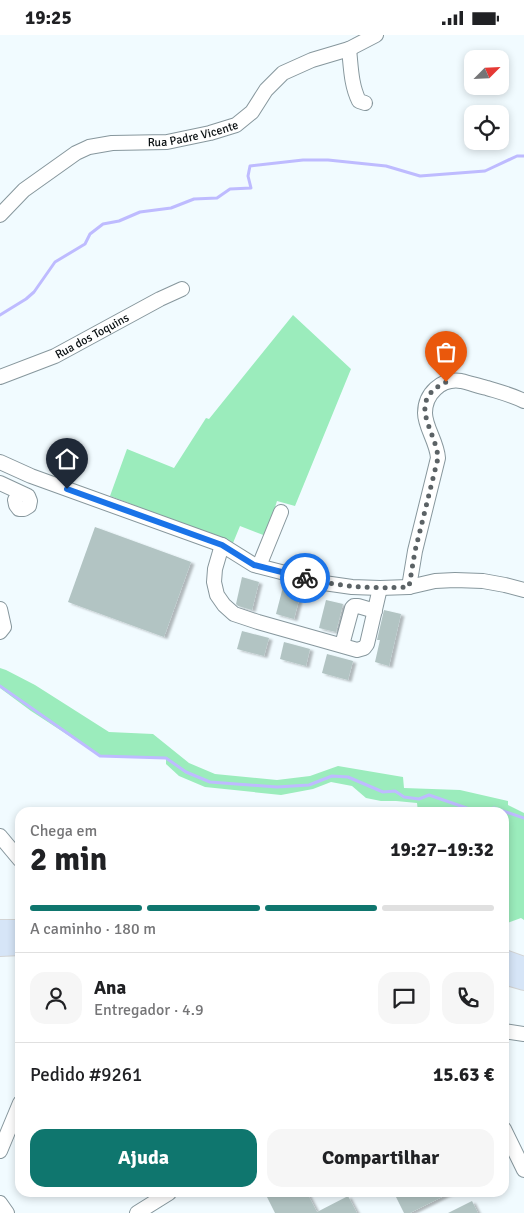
<!DOCTYPE html>
<html lang="pt">
<head>
<meta charset="utf-8">
<style>
  body { margin:0; font-family:Signika,sans-serif; background:#f6f6f6; color:#202124; height:100vh; display:flex; flex-direction:column; font-size:19px; white-space:nowrap }
  * { box-sizing:border-box; margin:0 }
  p { font-size:16px; color:#757577 }
  .icon { flex:none; width:28px; height:28px; fill:none; stroke:currentColor; stroke-width:2; stroke-linecap:round; stroke-linejoin:round }
  .map { position:relative; flex:1; overflow:hidden }
  .sheet { position:absolute; left:15px; top:772px; width:494px; height:390px; display:flex; flex-direction:column; background:#fff; border-radius:15px; box-shadow:0 2px 8px #0003 }
  .sheet>* { flex:none }
  .needle { width:32px; rotate:66deg }
  .fabs { position:absolute; left:464px; top:15px; display:grid; gap:10px }
  .fabs a { display:grid; place-items:center; width:45px; height:45px; border-radius:10px; background:#fff; box-shadow:0 2px 8px #0003; font-size:25px }
  .pin { position:absolute; display:grid; place-items:center; width:42px; height:42px; color:#fff; margin:-51px -21px; border-radius:50% 50% 50% 0; rotate:-45deg; box-shadow:0 0 5px #0007 }
  .pin .icon { rotate:45deg }
  .courier { position:absolute; display:grid; place-items:center; width:50px; height:50px; margin:-25px; border:4px solid #1a73e8; border-radius:50%; background:#fff; color:#222; box-shadow:0 1px 6px #0007 }
  .headline em { font-style:normal; font-weight:800 }
  .headline div { display:flex; flex-direction:column-reverse }
  .headline { display:flex; align-items:center; justify-content:space-between; height:85px; padding:0 15px }
  h1 { font-size:32px; font-weight:800; line-height:38px }
  .bar { display:grid; grid-template-columns:repeat(4,1fr); gap:8px 5px; align-content:center; height:60px; padding:0 15px }
  .bar i { height:6px; border-radius:4px; background:#e0e0e0 }
  .bar .on { background:#0f766e }
  .bar p { grid-column:span 4 }
  .line { display:flex; align-items:center; gap:12px; padding:0 15px; border-top:1px solid #e0e0e0 }
  .line div { flex:1 }
  .round { display:grid; place-items:center; flex:none; width:52px; height:52px; border-radius:15px; background:#f6f6f6 }
  .action { display:flex; gap:10px; margin-top:auto; padding:10px 15px }
  .action a { flex:1; height:58px; border-radius:15px; background:#0f766e; color:#fff; font-size:20px; font-weight:800; line-height:58px; text-align:center }
  .action a+a { background:#f6f6f6; color:#202124 }
  .status { display:flex; justify-content:space-between; align-items:center; height:35px; padding:0 25px; background:#fff; direction:ltr }
  .status svg { height:14px; fill:currentColor }
  .map>svg:first-child { display:block }
  .green { fill:#9becbc }
  .lines { fill:none; stroke-linecap:round; stroke-linejoin:round }
  .stream { stroke:#bebbff; stroke-width:3 }
  .building { fill:#b2c4c3; filter:url(#shadow) }
  .minor-casing { stroke:#87979d; stroke-width:16 }
  .major-casing { stroke:#d3d4d4; stroke-width:20 }
  .minor { stroke:#fff; stroke-width:14 }
  .major { stroke:#d6e5f7; stroke-width:18 }
  .done { stroke:#5b6265; stroke-width:5; stroke-dasharray:0 9 }
  .route { stroke:#1a73e8; stroke-width:6 }
  .labels { text-anchor:middle; dominant-baseline:central; stroke-width:4.5; stroke-linejoin:round; paint-order:stroke }
  .street-label { font-size:12px; fill:#0a1012; stroke:#f1fbff }
</style>
</head>
<body>
<div class="status"><b>19:25</b><svg viewBox="0 0 49 12"><path d="M0 12V9h3v3zM5 12V6h3v6zM10 12V3h3v9zM15 12V0h3v12zM26 1h20v11H26zM47 4h2v5h-2z"/></svg></div>
<div class="map">
<svg width="524" height="1178" viewBox="0 0 524 1178">
  <defs>
    <filter id="shadow"><feDropShadow dx="3.5" dy="2" stdDeviation="1" flood-color="#0004"/></filter>
  </defs>
  <rect width="100%" height="100%" fill="#f1fbff"/>
  <g class="green">
    <polygon points="293,280 351,334 295,471 277,466 266,501 240,491 233,508 110,461 127,414 174,433 206,383 209,384"/>
    <polygon points="0,633 6,635 35,650 109,697 153,699 189,728 215,739 277,745 310,741 338,731 403,742 404,753 460,755 508,766 508,770 524,778 524,885 521,883 507,888 504,886 504,778 418,777 417,768 396,766 381,766 366,763 352,751 331,747 313,754 281,760 205,752 179,741 166,729 166,723 100,721 31,676 0,653"/>
  </g>
  <g class="lines">
    <g class="stream">
      <polyline points="0,280 26,264 34,257 55,227 85,209 90,199 103,189 119,186 140,177 171,173 194,164 217,163 230,154 251,153 248,141 250,131 303,125 328,125 386,131 420,141 485,136 517,121 524,121"/>
      <polyline points="0,651 100,721 166,723 186,737 210,747 277,752 309,750 332,741 348,742 383,757 395,756 404,762 419,764 429,760 478,777 494,773 524,783"/>
    </g>
  </g>
  <g class="building">
    <polygon points="95,492 191,527 164,602 68,567"/>
    <polygon points="242,542 259,547 252,575 238,571 236,569"/>
    <polygon points="283,552 301,557 294,584 276,579"/>
    <polygon points="326,565 343,569 336,597 319,593"/>
    <polygon points="384,575 401,579 389,631 375,627 380,605 377,605"/>
    <polygon points="242,596 269,603 264,621 237,614"/>
    <polygon points="284,607 310,614 306,631 280,624"/>
    <polygon points="327,619 353,626 348,645 322,638"/>
    <polygon points="270,1158 307,1158 317,1177 348,1161 357,1178 275,1178 266,1160"/>
    <polygon points="394,1158 450,1158 410,1178 404,1178"/>
    <polygon points="472,1166 478,1178 448,1178"/>
  </g>
  <g class="lines">
    <g class="minor-casing">
      <g id="minor">
        <path d="M349,14C351,32 351,50 359,66L365,68"/>
        <path id="s1" d="M0,180L24,155L76,118L89,112L112,108L167,107L210,98L236,90L252,77L266,55L283,38L312,25L349,14L376,0"/>
        <path id="s2" d="M0,342L55,321L160,264L182,254"/>
        <polyline points="0,427 31,441 222,510 254,530 324,548 352,552 380,553 409,552 435,546 455,545 483,546 505,550 524,555"/>
        <polyline points="0,448 28,461 30,466 29,471 24,474 19,474 16,470 15,465 18,460 23,459"/>
        <polyline points="222,510 215,534 214,547 217,560 224,570 234,579 258,587 357,615 364,613 367,609 380,553"/>
        <polyline points="259,531 281,477"/>
        <path d="M409,552L415,516L438,423C437,407 425,392 425,378C425,359 441,343 461,346C470,348 478,351 487,353C500,357 512,360 524,366"/>
        <polyline points="0,574 4,592 0,597"/>
        <polyline points="342,610 352,573 354,571 358,571 375,576"/>
        <polyline points="0,801 20,825"/>
        <polyline points="504,996 524,999"/>
        <polyline points="504,1094 524,1135"/>
        <polyline points="0,1116 20,1068"/>
        <polyline points="0,1168 7,1178"/>
        <polyline points="137,1178 169,1158"/>
      </g>
    </g>
    <g class="major-casing">
      <g id="major">
        <polyline points="0,894 20,894"/>
        <polyline points="0,912 20,911"/>
        <polyline points="504,924 524,931"/>
        <polyline points="504,940 524,946"/>
      </g>
    </g>
    <use href="#minor" class="minor"/>
    <use href="#major" class="major"/>
  </g>
  <g class="lines">
    <path class="done" d="M305,543C341,552 372,554 409,552L415,516L438,423C436,394 405,367 446,347"/>
    <polyline class="route" points="67,454 222,510 254,530 305,543"/>
  </g>
  <g class="labels">
    <g class="street-label">
      <text stroke="none"><textPath href="#s1" startOffset="218">Rua Padre Vicente</textPath></text>
      <text stroke="none"><textPath href="#s2" startOffset="101">Rua dos Toquins</textPath></text>
    </g>
  </g>
</svg>
<div class="fabs">
<a><svg class="needle" viewBox="-14 -14 28 28"><path d="M0-13l5 13h-10z" fill="#e53935"/><path d="M0 13l5-13h-10z" fill="#757577"/></svg></a>
<a><svg class="icon" aria-label="locate" viewBox="0 0 24 24"><circle cx="12" cy="12" r="6"/><path d="M12 2v4M12 18v4M2 12h4M18 12h4"/></svg></a>
</div>
<div class="pin" style="left:446px;top:347px;background:#ea580c"><svg class="icon" aria-label="bag" viewBox="0 0 24 24"><path d="M5 8h14l-1 12H6zM9 8a3 3 0 0 1 6 0"/></svg></div>
<div class="pin" style="left:67px;top:454px;background:#1f2937"><svg class="icon" aria-label="home" viewBox="0 0 24 24"><path d="M3 11l9-7 9 7M6 9v11h12V9"/></svg></div>
<div class="courier" style="left:305px;top:543px"><svg class="icon" aria-label="bike" viewBox="0 0 24 24"><circle cx="6" cy="16" r="4"/><circle cx="18" cy="16" r="4"/><path d="M6 16l4-8h5l3 8M10 8l3 8H6M13 5h3"/></svg></div>
<section class="sheet">
<div class="headline"><div><h1>2 min</h1><p>Chega em</p></div><em>19:27–19:32</em></div>
<div class="bar"><i class="on"></i><i class="on"></i><i class="on"></i><i></i><p>A caminho · 180 m</p></div>
<div class="line" style="height:90px"><a class="round"><svg class="icon" aria-label="person" viewBox="0 0 24 24"><circle cx="12" cy="8" r="4"/><path d="M4 21q1-7 8-7t8 7"/></svg></a><div><b>Ana</b><p>Entregador · 4.9</p></div><a class="round"><svg class="icon" aria-label="chat" viewBox="0 0 24 24"><path d="M4 5h16v11H9l-5 4z"/></svg></a><a class="round"><svg class="icon" aria-label="phone" viewBox="0 0 24 24"><path d="M5 4h4l2 5-3 2q2 4 5 5l2-3 5 2v4C11 20 4 13 5 4z"/></svg></a></div>
<div class="line" style="height:65px"><div>Pedido #9261</div><b>15.63 €</b></div>
<div class="action"><a>Ajuda</a><a>Compartilhar</a></div>
</section>
</div>
</body>
</html>
